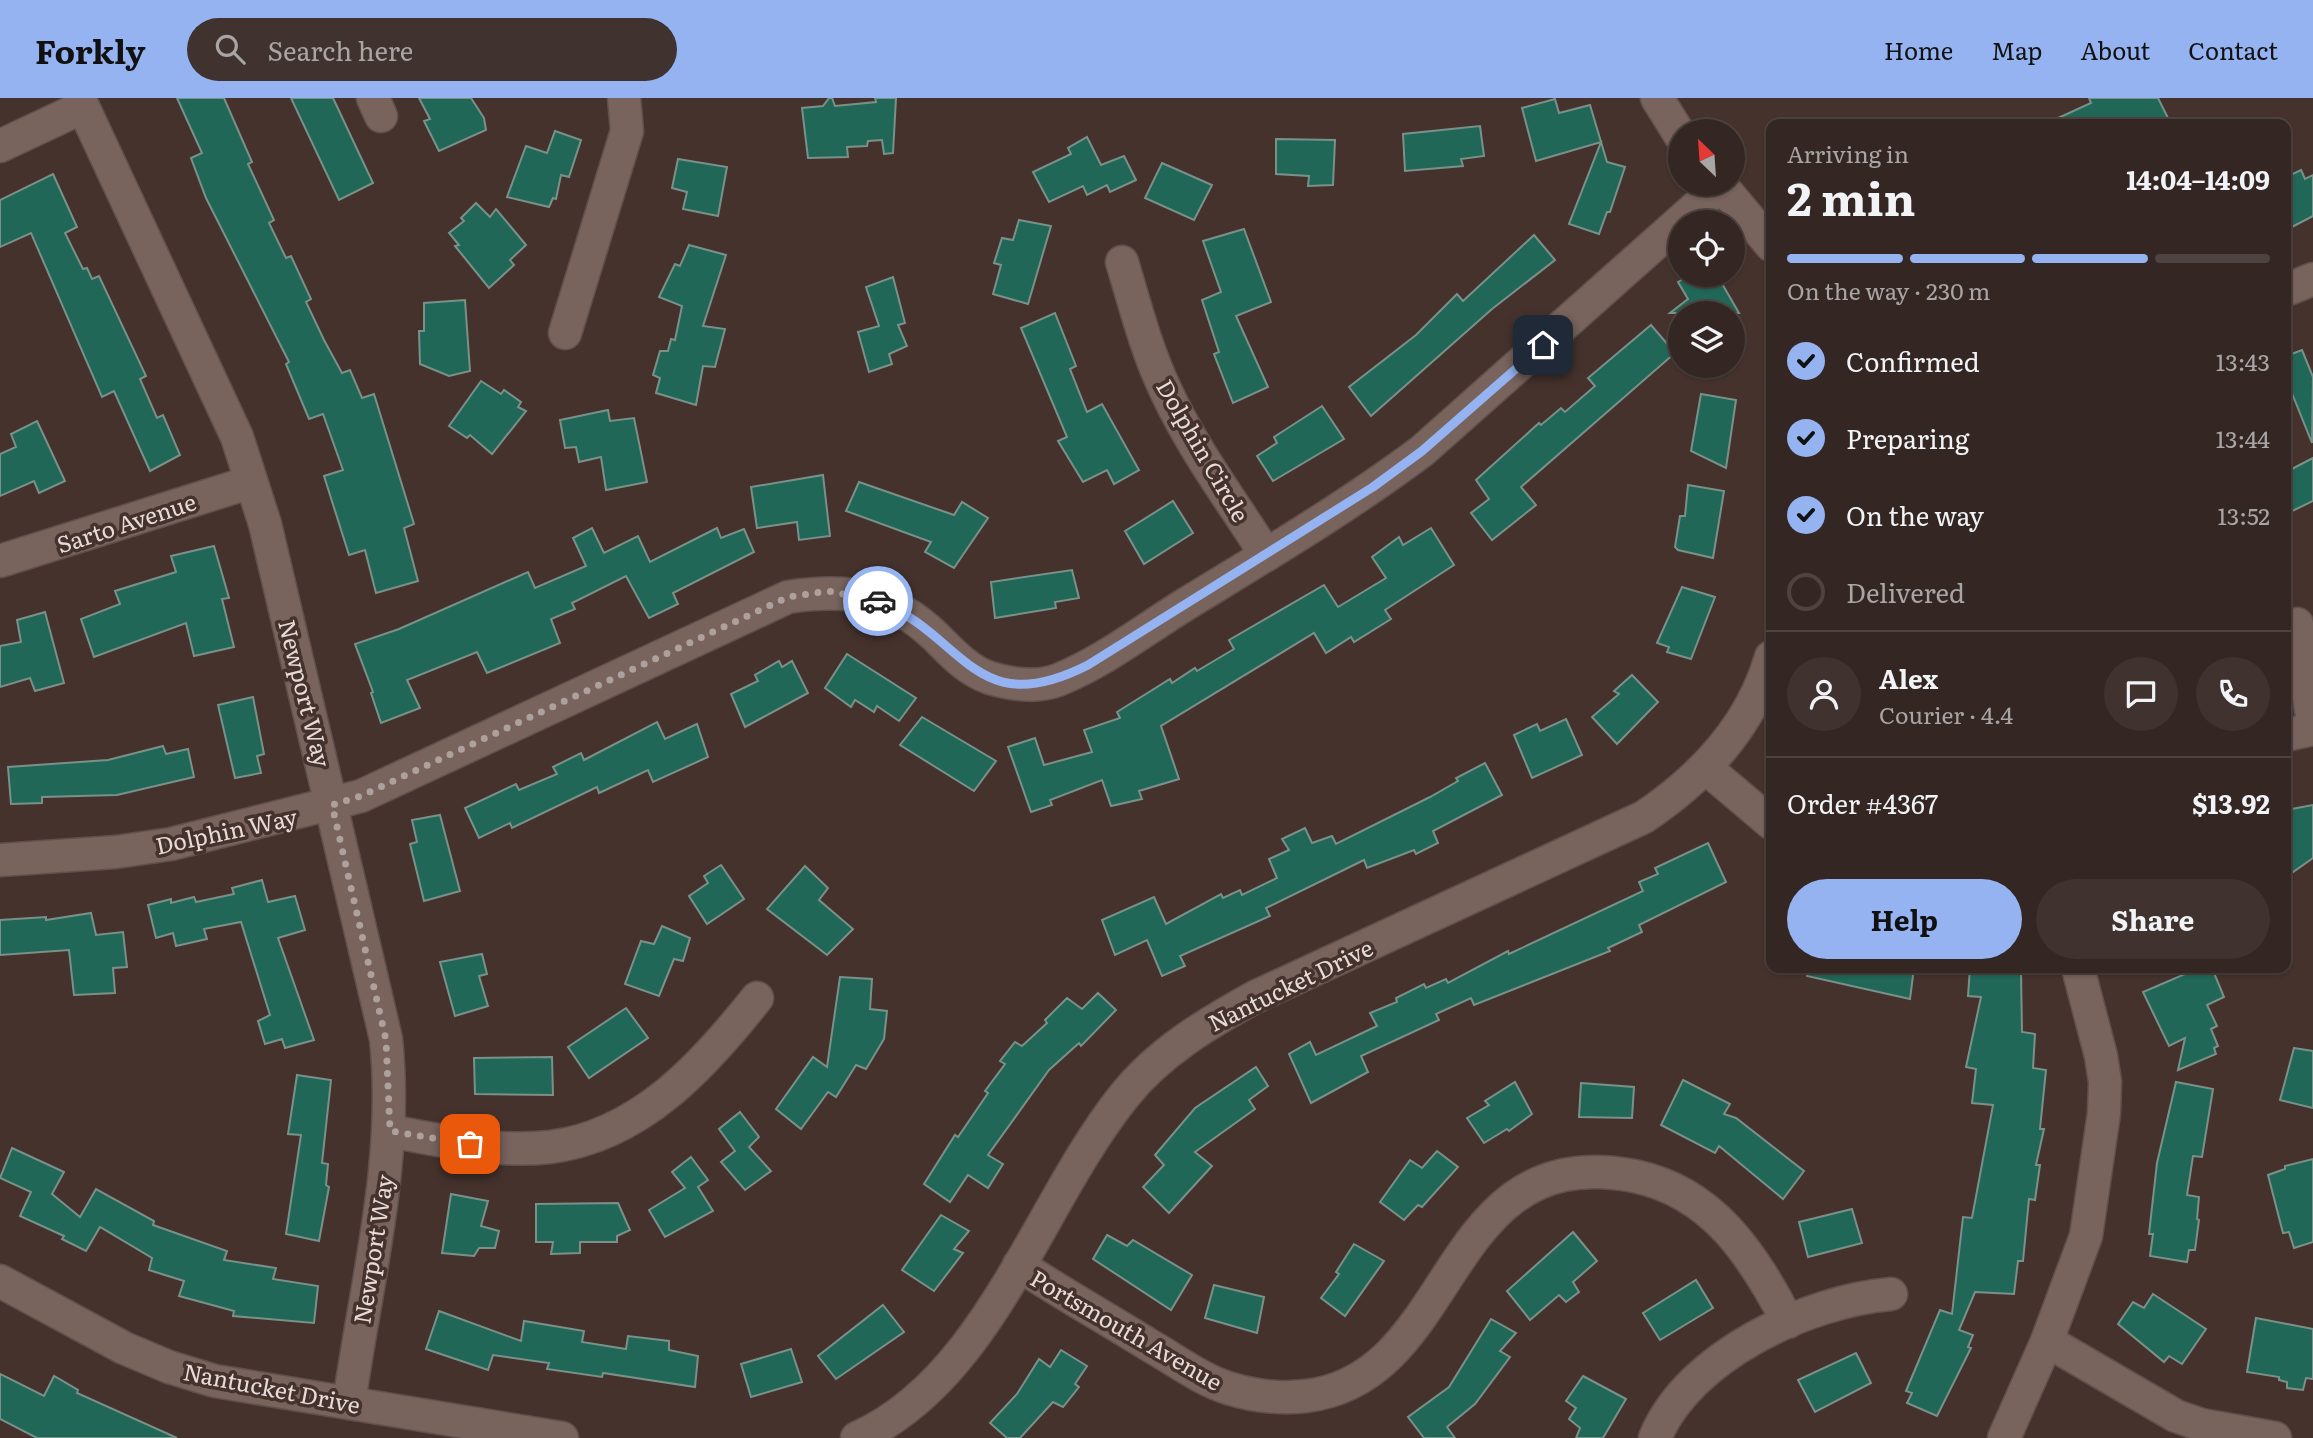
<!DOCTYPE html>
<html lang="en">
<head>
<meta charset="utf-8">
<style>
  body { margin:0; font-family:Literata,serif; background:#3f322f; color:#f1f3f6; height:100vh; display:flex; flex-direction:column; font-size:26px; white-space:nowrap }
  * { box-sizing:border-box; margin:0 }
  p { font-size:23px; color:#a9a5a5 }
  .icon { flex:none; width:38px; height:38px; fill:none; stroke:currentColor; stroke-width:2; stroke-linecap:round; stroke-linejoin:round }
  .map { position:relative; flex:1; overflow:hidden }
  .details { position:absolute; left:1766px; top:21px; width:525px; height:854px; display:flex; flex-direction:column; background:#342622; border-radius:14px; box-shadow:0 2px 5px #0004,0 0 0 2px #4e4340 }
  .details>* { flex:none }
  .needle { width:46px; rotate:335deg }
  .buttons { position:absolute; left:1668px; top:21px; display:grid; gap:14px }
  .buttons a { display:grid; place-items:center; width:77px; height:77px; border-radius:50%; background:#342622; box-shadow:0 2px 5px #0004,0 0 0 2px #4e4340; font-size:35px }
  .pin { position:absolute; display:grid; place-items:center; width:60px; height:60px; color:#fff; margin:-30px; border-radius:14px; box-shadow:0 4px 10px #0006 }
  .courier { position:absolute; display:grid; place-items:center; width:70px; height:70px; margin:-35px; border:5px solid #95b2f1; border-radius:50%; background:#fff; color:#222; box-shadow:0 2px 9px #0007 }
  .summary em { font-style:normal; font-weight:700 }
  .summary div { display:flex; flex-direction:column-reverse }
  .summary { display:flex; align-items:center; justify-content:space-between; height:119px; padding:0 21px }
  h1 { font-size:46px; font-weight:700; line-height:52px }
  .bar { display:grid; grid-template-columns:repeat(4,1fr); gap:10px 7px; align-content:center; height:84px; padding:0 21px }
  .bar i { height:9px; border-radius:5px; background:#4e4340 }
  .bar .selected { background:#95b2f1 }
  .bar p { grid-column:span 4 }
  .line { display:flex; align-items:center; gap:18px; padding:0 21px; border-top:2px solid #4e4340 }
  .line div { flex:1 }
  .round { display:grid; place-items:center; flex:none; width:74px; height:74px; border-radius:37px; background:#3f322f }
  ol { padding:0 21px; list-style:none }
  li { display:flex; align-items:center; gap:21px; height:77px }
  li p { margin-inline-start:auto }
  li .icon { padding:7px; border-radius:50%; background:#95b2f1; color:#111; stroke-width:4 }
  li:last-child { color:#a9a5a5 }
  li i { width:38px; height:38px; border:4px solid #4e4340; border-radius:50% }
  .primary-button { display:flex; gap:14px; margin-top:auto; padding:14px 21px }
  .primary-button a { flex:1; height:80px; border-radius:42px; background:#95b2f1; color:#111; font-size:28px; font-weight:700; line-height:80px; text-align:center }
  .primary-button a+a { background:#3f322f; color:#f1f3f6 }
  header { display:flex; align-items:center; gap:42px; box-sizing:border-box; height:98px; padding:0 35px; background:#95b2f1; color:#111 }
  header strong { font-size:33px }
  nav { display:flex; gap:38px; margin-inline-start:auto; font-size:24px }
  .search { width:490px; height:63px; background:#3f322f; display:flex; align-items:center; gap:18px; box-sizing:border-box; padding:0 24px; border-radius:38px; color:#a9a5a5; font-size:26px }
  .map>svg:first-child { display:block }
  .building { fill:#216757; stroke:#799189; stroke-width:2 }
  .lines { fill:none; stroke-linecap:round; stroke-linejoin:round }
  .minor-casing { stroke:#60504c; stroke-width:35 }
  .minor { stroke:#78635d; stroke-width:32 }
  .done { stroke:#aea09c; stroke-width:7; stroke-dasharray:0 12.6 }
  .route { stroke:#95b2f1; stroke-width:9 }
  .labels { text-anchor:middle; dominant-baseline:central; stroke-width:7; stroke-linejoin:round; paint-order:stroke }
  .street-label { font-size:23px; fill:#e7dbd8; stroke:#45322d }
</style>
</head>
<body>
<header>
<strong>Forkly</strong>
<div class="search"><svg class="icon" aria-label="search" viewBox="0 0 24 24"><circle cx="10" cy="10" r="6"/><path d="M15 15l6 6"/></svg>Search here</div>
<nav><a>Home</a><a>Map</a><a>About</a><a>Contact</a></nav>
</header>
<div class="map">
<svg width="2313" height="1340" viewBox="0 0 2313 1340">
  <rect width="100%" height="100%" fill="#45322d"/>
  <g class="building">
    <polygon points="177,0 224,0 252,64 248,66 274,122 269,125 286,160 291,158 311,201 306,204 324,242 342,275 350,272 362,300 374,296 414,426 404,430 418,483 376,495 365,452 349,457 324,378 343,372 323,316 309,321 286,266 289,264 206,100 191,60 202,55"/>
    <polygon points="291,0 333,0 373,85 339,102"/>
    <polygon points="419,0 471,0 484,20 486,32 439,53 424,23 430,21"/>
    <polygon points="829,0 832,0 835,8 876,4 875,0 896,0 893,55 884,56 882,42 868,43 867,48 847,49 848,59 808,60 802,10 823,8"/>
    <polygon points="2089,0 2158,0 2171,26 2045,26 2091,5"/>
    <polygon points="1555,1 1559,15 1590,7 1607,64 1625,69 1610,114 1607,114 1599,136 1569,126 1601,44 1536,63 1522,10"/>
    <polygon points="1480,28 1484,58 1461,61 1463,68 1405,73 1403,36"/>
    <polygon points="555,33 581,42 569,79 561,77 556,101 553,100 549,109 507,99 526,48 547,55"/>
    <polygon points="1087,39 1101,67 1124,58 1136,82 1110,94 1107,87 1087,97 1083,88 1049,104 1033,74 1071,56 1068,50"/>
    <polygon points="1276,41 1335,42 1333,87 1308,88 1309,78 1276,76"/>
    <polygon points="678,61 727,69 718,118 683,111 687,94 672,90"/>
    <polygon points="1162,65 1212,87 1194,122 1145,100"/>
    <polygon points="2301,72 2305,81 2313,77 2313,118 2286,132 2286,79"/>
    <polygon points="53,76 77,129 65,135 83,171 87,170 92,181 99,178 146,278 140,281 157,320 163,317 180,357 150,373 114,293 102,299 31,135 0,149 0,102"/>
    <polygon points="476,105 490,119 496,111 526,147 510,162 514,167 489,190 455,148 459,147 449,135 464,123 461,120"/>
    <polygon points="1019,122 1051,128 1028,206 993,196 1001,167 994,165 1002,140 1013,142"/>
    <polygon points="1244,131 1271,204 1236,218 1268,289 1233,305 1214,256 1219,254 1202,202 1221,194 1203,143"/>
    <polygon points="1534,137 1555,162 1492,211 1371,318 1349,289 1416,237 1457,196 1463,203"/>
    <polygon points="689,147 726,157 703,228 725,231 715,269 703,268 696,307 656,295 660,280 653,277 660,253 668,253 671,241 675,242 682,208 659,199 675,166 680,168"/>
    <polygon points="1690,177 1717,177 1739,215 1670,215 1688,201 1678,184"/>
    <polygon points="893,179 905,225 898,227 907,248 889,256 892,266 869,274 858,234 879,228 866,189"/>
    <polygon points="465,202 470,273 449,278 420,266 419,233 424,233 424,205"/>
    <polygon points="1055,215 1076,268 1070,271 1087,314 1102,306 1139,372 1114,386 1107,372 1083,384 1058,343 1067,339 1021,230"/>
    <polygon points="1651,227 1675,255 1521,389 1536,407 1492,442 1471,415 1489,401 1476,382 1539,325 1541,327 1561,310 1565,314 1595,288 1588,280"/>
    <polygon points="2302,252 2313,279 2312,345 2291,293 2286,295 2286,258"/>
    <polygon points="481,283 501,296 504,292 521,304 518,309 526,313 492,356 470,337 467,340 449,328"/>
    <polygon points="1701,296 1736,302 1726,370 1691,353"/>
    <polygon points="1322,308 1344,341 1273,383 1257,358 1277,345 1274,339"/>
    <polygon points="608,312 610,323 634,320 647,384 606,392 601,359 579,364 576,349 565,350 560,322"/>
    <polygon points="37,323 65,383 39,395 34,383 0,398 0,356 16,349 11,336"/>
    <polygon points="2313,360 2313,403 2286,416 2286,374"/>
    <polygon points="823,377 830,438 799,442 797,424 757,430 751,389"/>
    <polygon points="859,384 954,417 962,404 988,420 954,470 925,454 931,444 846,413"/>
    <polygon points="1688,387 1724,393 1713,460 1678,452 1675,449 1680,418 1685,418"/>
    <polygon points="1173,403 1193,435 1144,466 1125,433"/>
    <polygon points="592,430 604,455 638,438 650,464 717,430 721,440 744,431 754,454 673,495 678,506 649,520 626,478 572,505 575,511 551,521 560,545 487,575 477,554 407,582 420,610 381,625 371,595 373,594 355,546 399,531 528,474 535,490 586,468 573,440"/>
    <polygon points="1431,430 1454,467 1385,512 1391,521 1354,544 1351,539 1326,555 1314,535 1161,628 1179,681 1139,693 1142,701 1111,708 1102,682 1050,702 1052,707 1031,714 1008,649 1035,640 1044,667 1092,654 1084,632 1120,620 1117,614 1170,581 1172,585 1195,570 1197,573 1234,551 1229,542 1324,487 1338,509 1386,480 1372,459 1399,439 1403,447"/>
    <polygon points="214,448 229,500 222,501 234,549 194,558 186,525 94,559 81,521 120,506 115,493 176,474 171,458"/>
    <polygon points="1072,472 1079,500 1055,504 1056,510 995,520 991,484"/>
    <polygon points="1682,489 1715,499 1691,561 1667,554 1669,549 1657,545"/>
    <polygon points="45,514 64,585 35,593 30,580 0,589 0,548 21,544 17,522"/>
    <polygon points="847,556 916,600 899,623 877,608 874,614 855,602 851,609 825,590"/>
    <polygon points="779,563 782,569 792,563 808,595 745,629 731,596 758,583 755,577"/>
    <polygon points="1632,577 1658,604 1617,646 1592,619 1619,596 1614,593"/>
    <polygon points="253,599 264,656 257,658 261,675 235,680 218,607"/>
    <polygon points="922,619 996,663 974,693 900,647"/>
    <polygon points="1566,621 1582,657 1532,680 1514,637 1537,626 1540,633"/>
    <polygon points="657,624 665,641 697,626 708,659 653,684 648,672 599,695 597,689 512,730 510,725 479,740 465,710 516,686 519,692 557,676 553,669 581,655 584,662"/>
    <polygon points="163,648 166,656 188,651 194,679 117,697 42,699 42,705 11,706 8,669 108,662"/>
    <polygon points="1485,665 1502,697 1433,733 1438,745 1416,756 1414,752 1367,770 1364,762 1266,810 1270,818 1180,858 1185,868 1162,878 1147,842 1115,857 1102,822 1154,799 1166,826 1221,796 1223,800 1240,792 1242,797 1277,780 1269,761 1289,752 1282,741 1305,730 1312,745 1332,738 1336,746 1430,699 1458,683 1456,680"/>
    <polygon points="2313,707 2313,760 2286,779 2286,712"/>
    <polygon points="440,717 460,793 424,803 410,746 417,744 412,722"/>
    <polygon points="1708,745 1726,784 1639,827 1642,834 1608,850 1610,853 1474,907 1471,900 1436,916 1439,922 1361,958 1368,974 1311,1005 1289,956 1310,944 1316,957 1377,928 1370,915 1397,904 1396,900 1424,886 1426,890 1446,881 1448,885 1508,853 1509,856 1643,793 1639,784 1658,776 1655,770"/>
    <polygon points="721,767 744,801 707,826 689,798 708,785 704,778"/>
    <polygon points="805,768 828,790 819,802 853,831 827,857 767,811"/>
    <polygon points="262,782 268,804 295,798 305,832 278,840 314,942 285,950 282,941 265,946 258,923 270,917 241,824 204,831 207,841 176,848 173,835 156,840 148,807 171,801 171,805 194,799 196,804 234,796 232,790"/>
    <polygon points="91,815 96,837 123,834 127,869 113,870 115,895 74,897 69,852 0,857 0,822 46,819 46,822"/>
    <polygon points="662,828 690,840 683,863 674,861 659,898 625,886 641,843 654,846"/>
    <polygon points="482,856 487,876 479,878 488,908 455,918 440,864"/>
    <polygon points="1808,870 1914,870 1910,901 1807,878"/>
    <polygon points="1970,870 2017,870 2016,873 2021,874 2022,934 2035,936 2033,970 2046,972 2040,1031 2044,1031 2036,1067 2040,1067 2035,1102 2029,1101 2023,1163 2018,1163 2014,1196 1975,1194 1959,1232 1973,1237 1968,1249 1971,1250 1937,1318 1907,1305 1912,1295 1906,1293 1940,1212 1952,1216 1963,1119 1972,1120 1993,1007 1972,1005 1976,971 1966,969 1981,899 1968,898"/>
    <polygon points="2199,870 2212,870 2224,899 2207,907 2217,928 2211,931 2218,948 2214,950 2216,956 2178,972 2185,940 2169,948 2143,894"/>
    <polygon points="840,879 872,881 870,911 887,913 884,941 866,971 856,967 836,999 828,994 801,1031 776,1011 813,959 827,969"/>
    <polygon points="1098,895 1116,912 1081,948 1079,945 1049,972 988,1057 1003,1066 988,1090 968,1077 950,1104 924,1086 955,1037 958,1039 988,995 985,993 1005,966 1000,963 1015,944 1022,948 1047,925 1045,922 1067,900 1082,911"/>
    <polygon points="626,910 648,940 589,980 568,949"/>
    <polygon points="2294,950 2313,953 2313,1010 2280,1002"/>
    <polygon points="552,959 553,997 475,996 474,960"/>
    <polygon points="1256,969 1268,988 1249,1002 1255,1011 1195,1054 1212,1068 1169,1115 1143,1089 1164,1067 1155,1057 1195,1010"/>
    <polygon points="297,977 331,982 322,1065 328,1066 326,1087 329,1089 319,1143 286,1136 301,1037 288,1036"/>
    <polygon points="1683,982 1730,1006 1724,1016 1736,1020 1804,1073 1783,1101 1719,1048 1715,1055 1661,1027"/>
    <polygon points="1515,984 1532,1016 1509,1033 1507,1031 1484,1045 1467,1020 1489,1007 1485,1003"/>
    <polygon points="2176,984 2213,991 2202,1059 2193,1058 2187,1097 2199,1099 2197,1121 2199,1122 2195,1152 2189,1152 2187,1164 2150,1158 2153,1136 2149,1136 2157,1065"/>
    <polygon points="1581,985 1634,989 1632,1020 1579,1019"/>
    <polygon points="740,1014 759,1039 749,1049 771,1073 745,1092 721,1064 735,1053 719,1031"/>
    <polygon points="12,1050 64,1074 52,1096 80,1119 96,1091 154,1123 153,1127 227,1153 224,1162 276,1170 273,1181 318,1188 314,1225 233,1218 234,1213 179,1198 184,1183 149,1172 152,1160 100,1129 86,1153 62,1141 64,1138 20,1118 31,1094 0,1080"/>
    <polygon points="1437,1053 1458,1069 1422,1109 1418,1107 1404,1122 1380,1104 1410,1062 1422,1070"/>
    <polygon points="691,1059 708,1082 698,1089 713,1113 665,1139 649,1112 685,1090 672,1074"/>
    <polygon points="2313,1061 2313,1144 2294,1150 2289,1134 2283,1135 2268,1077 2285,1071 2285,1068"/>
    <polygon points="451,1096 488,1103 481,1128 499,1133 495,1150 479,1150 474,1158 442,1155"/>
    <polygon points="618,1105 630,1132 617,1138 617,1144 580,1144 580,1155 551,1156 553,1144 536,1144 536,1106"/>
    <polygon points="1852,1111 1862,1145 1808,1159 1799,1124"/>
    <polygon points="941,1117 969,1133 954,1151 963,1155 934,1193 902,1172"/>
    <polygon points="1573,1134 1597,1163 1573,1184 1579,1194 1566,1204 1559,1197 1530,1222 1507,1193"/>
    <polygon points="1107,1137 1127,1148 1133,1142 1192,1177 1171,1212 1093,1161"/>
    <polygon points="1354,1146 1384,1163 1345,1218 1321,1200 1339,1176 1336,1174"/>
    <polygon points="1696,1182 1713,1210 1660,1242 1643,1215"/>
    <polygon points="1214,1187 1264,1199 1257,1235 1205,1220"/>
    <polygon points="2153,1196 2206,1231 2182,1266 2169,1258 2164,1264 2118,1226 2133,1204 2144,1210"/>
    <polygon points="883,1207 904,1234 836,1281 818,1258"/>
    <polygon points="439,1213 521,1243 524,1223 584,1233 582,1244 626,1251 628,1238 669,1243 669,1252 698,1258 695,1289 603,1275 602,1279 547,1271 549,1265 493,1257 488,1272 426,1251"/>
    <polygon points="2256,1220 2313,1231 2313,1281 2306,1280 2303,1292 2287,1290 2287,1284 2279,1282 2279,1279 2247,1274"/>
    <polygon points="1491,1221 1516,1235 1500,1253 1510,1259 1475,1306 1447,1329 1455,1340 1424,1340 1408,1319 1449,1289"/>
    <polygon points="791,1251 802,1284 751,1299 741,1266"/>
    <polygon points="1061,1252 1087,1268 1075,1286 1079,1289 1063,1309 1053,1304 1020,1340 1007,1340 990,1325 1017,1296 1039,1261 1050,1269"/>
    <polygon points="1856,1255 1871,1285 1815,1314 1798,1282"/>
    <polygon points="0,1276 44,1298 54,1278 78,1292 77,1295 177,1340 37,1340 0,1321"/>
    <polygon points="1583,1278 1626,1301 1603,1340 1576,1340 1580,1330 1569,1321 1576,1310 1566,1303"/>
  </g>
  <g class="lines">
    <g class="minor-casing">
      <g id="minor">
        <path d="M79,0L237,339L265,426L386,941C399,1062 366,1185 349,1305"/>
        <polyline points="373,0 381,18"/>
        <polyline points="1657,0 1680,37"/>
        <polyline points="0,48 83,9"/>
        <polyline points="1720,86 1771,147"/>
        <path d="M1122,164C1135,207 1146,251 1165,291C1192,350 1232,403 1266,457"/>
        <polyline points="2286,192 2313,181"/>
        <polyline points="565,235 627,33 624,0"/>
        <polyline points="0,463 251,384"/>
        <polyline points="2297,526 2313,624"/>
        <polyline points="2286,637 2313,631"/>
        <polyline points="1706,670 1771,725"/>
        <path d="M0,762L116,754L171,746L361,698L788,499C846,490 891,496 935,538C951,554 968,573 990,580C1010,586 1037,590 1058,582C1103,564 1144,532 1186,506C1266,457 1347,409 1422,353L1721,87"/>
        <path d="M390,1033C441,1043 497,1055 550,1049C640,1038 704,967 757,900"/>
        <path d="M1019,1167C1061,1195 1106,1220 1149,1247C1174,1261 1200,1281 1228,1290C1253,1298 1280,1301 1306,1298C1461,1280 1439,1040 1634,1078C1713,1094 1753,1157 1788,1224"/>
        <polyline points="0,1183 124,1250 169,1269 215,1283 562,1340"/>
        <polyline points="2047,1243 2176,1318 2202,1327 2275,1340"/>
        <path d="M857,1340C989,1281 1038,1105 1124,998C1159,954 1208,925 1255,899L1644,719C1702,680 1751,628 1771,559"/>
        <path d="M1655,1340C1688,1258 1808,1203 1891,1196"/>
        <polyline points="2004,1340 2047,1243 2086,1138 2104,1015 2105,984 2101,958 2078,870"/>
      </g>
    </g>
    <use href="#minor" class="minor"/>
  </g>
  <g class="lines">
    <polyline class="done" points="470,1046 390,1033 386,942 332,707 361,698 788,499 828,493 878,503"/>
    <path class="route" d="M878,503C966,538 974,625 1088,567L1373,389L1422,353L1543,247"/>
  </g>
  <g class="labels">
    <g class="street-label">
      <text transform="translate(1204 352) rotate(60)">Dolphin Circle</text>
      <text transform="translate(126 424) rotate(-18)">Sarto Avenue</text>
      <text transform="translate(306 595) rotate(76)">Newport Way</text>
      <text transform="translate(226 732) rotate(-12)">Dolphin Way</text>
      <text transform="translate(1290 886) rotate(-26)">Nantucket Drive</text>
      <text transform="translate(372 1151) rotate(-81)">Newport Way</text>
      <text transform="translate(1127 1231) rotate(30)">Portsmouth Avenue</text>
      <text transform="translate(272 1289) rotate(11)">Nantucket Drive</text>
    </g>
  </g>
</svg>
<div class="buttons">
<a><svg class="needle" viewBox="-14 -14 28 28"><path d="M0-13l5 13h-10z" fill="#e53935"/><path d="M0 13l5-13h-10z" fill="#a9a5a5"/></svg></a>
<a><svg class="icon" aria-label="locate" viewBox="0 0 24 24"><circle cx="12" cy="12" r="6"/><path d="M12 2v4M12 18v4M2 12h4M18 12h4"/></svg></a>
<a><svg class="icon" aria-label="layers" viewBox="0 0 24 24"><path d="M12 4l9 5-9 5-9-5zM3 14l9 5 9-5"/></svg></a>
</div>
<div class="pin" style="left:470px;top:1046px;background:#ea580c"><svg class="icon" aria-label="bag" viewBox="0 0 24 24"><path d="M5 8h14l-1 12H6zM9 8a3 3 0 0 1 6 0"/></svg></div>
<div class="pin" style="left:1543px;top:247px;background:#1f2937"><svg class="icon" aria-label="home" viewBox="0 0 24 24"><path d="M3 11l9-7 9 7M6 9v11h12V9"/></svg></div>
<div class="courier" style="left:878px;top:503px"><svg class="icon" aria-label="car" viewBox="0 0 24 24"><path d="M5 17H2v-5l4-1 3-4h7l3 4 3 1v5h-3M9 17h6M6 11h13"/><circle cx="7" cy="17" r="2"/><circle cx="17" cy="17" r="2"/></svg></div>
<section class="details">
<div class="summary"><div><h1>2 min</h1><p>Arriving in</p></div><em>14:04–14:09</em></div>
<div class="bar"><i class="selected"></i><i class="selected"></i><i class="selected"></i><i></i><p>On the way · 230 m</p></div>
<ol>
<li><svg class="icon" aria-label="check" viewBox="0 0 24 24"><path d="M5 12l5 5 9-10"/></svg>Confirmed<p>13:43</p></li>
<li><svg class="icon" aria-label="check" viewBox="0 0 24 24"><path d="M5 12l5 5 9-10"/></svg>Preparing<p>13:44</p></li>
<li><svg class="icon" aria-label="check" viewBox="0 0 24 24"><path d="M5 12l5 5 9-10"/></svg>On the way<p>13:52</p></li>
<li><i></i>Delivered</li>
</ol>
<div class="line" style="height:126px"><a class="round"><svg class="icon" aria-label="person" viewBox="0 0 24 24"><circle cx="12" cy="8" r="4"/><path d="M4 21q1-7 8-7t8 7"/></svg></a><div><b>Alex</b><p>Courier · 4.4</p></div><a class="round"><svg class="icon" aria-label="chat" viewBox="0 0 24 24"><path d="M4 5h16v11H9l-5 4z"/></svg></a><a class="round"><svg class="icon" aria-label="phone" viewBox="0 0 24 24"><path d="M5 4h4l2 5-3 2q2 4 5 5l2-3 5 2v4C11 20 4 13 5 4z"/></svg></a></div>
<div class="line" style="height:91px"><div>Order #4367</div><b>$13.92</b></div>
<div class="primary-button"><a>Help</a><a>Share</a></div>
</section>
</div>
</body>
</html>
